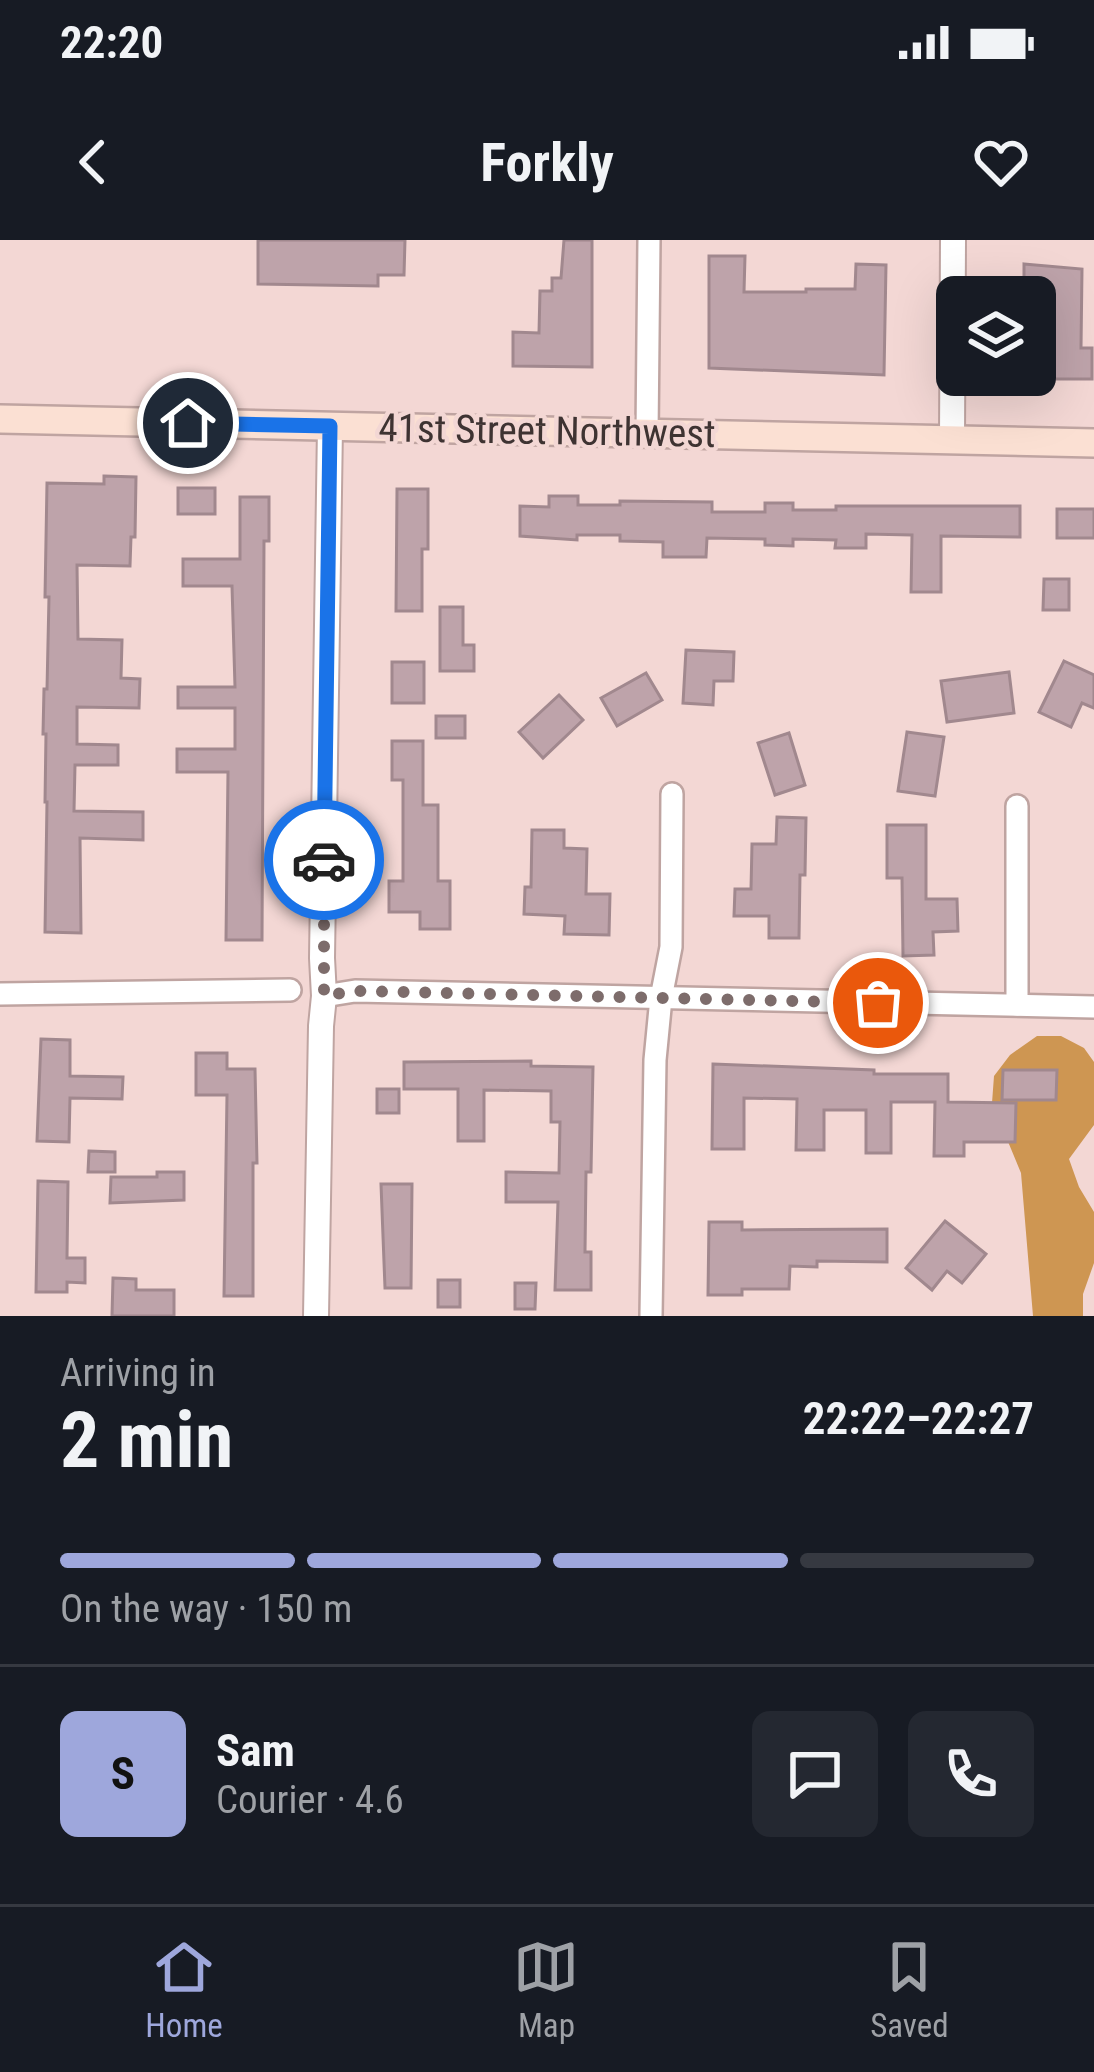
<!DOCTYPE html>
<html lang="en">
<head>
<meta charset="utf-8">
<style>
  body { margin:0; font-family:"Roboto Condensed",sans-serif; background:#242831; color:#f1f3f6; height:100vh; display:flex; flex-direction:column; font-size:45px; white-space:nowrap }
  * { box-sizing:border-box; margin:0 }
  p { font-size:39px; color:#9ea1a6 }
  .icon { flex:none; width:66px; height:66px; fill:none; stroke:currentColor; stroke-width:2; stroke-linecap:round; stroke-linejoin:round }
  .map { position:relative; height:1076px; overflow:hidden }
  .drawer { display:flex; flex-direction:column; background:#171b24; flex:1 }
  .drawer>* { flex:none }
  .fabs { position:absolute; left:936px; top:36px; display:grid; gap:24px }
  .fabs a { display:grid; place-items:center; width:120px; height:120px; border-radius:18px; background:#171b24; box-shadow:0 12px 48px #0002; font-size:60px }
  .pin { position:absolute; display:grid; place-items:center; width:102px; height:102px; color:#fff; margin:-51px; border:6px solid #fff; border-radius:50%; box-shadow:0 3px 12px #0007 }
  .courier { position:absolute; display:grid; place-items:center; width:120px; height:120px; margin:-60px; border:9px solid #1a73e8; border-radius:50%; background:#fff; color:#222; box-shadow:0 3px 15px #0007 }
  .overview em { font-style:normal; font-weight:700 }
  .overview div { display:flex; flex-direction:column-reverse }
  .overview { display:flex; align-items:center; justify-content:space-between; height:204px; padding:0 60px }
  h1 { font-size:78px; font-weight:700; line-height:90px }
  .bar { display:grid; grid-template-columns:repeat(4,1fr); gap:18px 12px; align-content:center; height:144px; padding:0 60px }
  .bar i { height:15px; border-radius:9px; background:#363941 }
  .bar .on { background:#9ea7dc }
  .bar p { grid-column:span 4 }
  .line { display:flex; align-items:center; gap:30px; padding:0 60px; border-top:3px solid #363941 }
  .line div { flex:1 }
  .round { display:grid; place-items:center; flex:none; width:126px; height:126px; border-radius:18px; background:#242831 }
  .status { display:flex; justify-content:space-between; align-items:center; height:84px; padding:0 60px; background:#171b24; direction:ltr }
  .status svg { height:33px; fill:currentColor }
  header { display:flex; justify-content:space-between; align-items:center; height:156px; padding:0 60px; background:#171b24; font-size:54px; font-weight:700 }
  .tabs { display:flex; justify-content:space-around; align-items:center; height:168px; border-top:3px solid #363941; background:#171b24; font-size:33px; color:#9ea1a6 }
  .tabs a { display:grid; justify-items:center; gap:6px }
  .tabs .on { color:#9ea7dc }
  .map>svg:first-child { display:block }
  .forest { fill:#ce9652 }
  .building { fill:#bea3aa; stroke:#a1888e; stroke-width:3 }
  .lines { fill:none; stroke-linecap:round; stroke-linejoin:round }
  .minor-casing { stroke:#bfa4a1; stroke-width:26 }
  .tertiary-casing { stroke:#bfa4a1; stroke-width:28 }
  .secondary-casing { stroke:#bfa4a1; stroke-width:32 }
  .minor { stroke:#fff; stroke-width:21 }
  .tertiary { stroke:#fff; stroke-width:24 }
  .secondary { stroke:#fbe0d3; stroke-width:27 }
  .done { stroke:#7d6c6b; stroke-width:12; stroke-dasharray:0 21.6 }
  .route { stroke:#1a73e8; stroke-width:15 }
  .labels { text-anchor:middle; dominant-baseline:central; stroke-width:9; stroke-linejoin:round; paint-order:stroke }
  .street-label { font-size:39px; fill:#3e3332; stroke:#f3d7d4 }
</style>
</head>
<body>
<div class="status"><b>22:20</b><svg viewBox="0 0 49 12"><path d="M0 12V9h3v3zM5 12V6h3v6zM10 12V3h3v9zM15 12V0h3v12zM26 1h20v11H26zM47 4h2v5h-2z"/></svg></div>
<header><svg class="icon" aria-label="back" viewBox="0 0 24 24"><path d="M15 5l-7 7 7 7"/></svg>Forkly<svg class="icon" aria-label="heart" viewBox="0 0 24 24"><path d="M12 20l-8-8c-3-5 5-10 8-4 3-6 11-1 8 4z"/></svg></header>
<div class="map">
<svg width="1094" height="1076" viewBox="0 0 1094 1076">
  <rect width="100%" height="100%" fill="#f3d7d4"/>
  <polygon class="forest" points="1037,796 1061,796 1084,808 1094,822 1094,885 1069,919 1079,947 1094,972 1094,1023 1083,1054 1083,1076 1033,1076 1021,933 992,863 994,836 1010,815"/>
  <g class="building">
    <polygon points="258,0 405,0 404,35 378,35 378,46 258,44"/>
    <polygon points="564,0 592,0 592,127 513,126 513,92 539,93 540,51 552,51 552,38 561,38"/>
    <polygon points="709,16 745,16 744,52 806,52 806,49 855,49 856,24 886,25 884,135 709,128"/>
    <polygon points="1024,24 1082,29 1081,108 1092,108 1092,139 1035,139 1035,107 1042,107 1043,97 1051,97 1052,51 1024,51"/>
    <polygon points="104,236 136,237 135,297 131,297 130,326 77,325 78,399 122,400 121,438 140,439 139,468 77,467 77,504 118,505 118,525 75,525 74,571 143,572 143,600 80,598 81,693 45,692 47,562 45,562 46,494 43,494 44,449 47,449 49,357 45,357 47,243 104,244"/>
    <rect x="178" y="248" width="37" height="26"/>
    <polygon points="397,249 428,249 428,309 422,309 422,371 396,371"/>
    <polygon points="549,256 578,256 578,265 620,265 620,261 712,262 712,272 765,272 765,263 793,263 793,270 836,270 836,266 1020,266 1020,297 941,296 941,352 911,352 912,295 866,294 866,308 835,308 836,300 793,299 793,306 765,305 765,299 707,298 706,317 663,317 663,302 620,301 620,295 577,295 577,300 520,296 520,266 549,267"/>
    <polygon points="240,257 269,257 269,301 264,301 262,700 226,700 228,532 177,532 177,509 235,509 235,468 178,468 178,447 235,447 232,346 183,346 183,319 240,319"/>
    <rect x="1057" y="269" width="37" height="29"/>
    <polygon points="1044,339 1069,339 1069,370 1043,370"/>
    <polygon points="440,367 463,367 463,405 474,405 474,431 440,431"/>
    <polygon points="686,410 734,412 733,441 714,441 713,465 683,463"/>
    <polygon points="1064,421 1094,435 1094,468 1082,463 1071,487 1039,472"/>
    <rect x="392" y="422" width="32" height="41"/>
    <polygon points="1009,432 1014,473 947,482 941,441"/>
    <polygon points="646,433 662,460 617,486 601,458"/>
    <polygon points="559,455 583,480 543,518 519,492"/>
    <rect x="436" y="476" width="29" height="22"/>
    <polygon points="907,492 944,497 935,556 898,551"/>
    <polygon points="789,493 805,545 775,555 758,503"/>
    <polygon points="392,501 423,501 423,565 438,565 438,641 450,641 450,689 420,689 420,672 389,672 389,641 403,641 403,540 392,540"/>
    <polygon points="777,577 806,578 805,635 800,635 799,698 769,698 769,676 734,676 735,649 751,649 752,604 776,604"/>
    <polygon points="887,585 926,585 926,659 957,659 958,691 933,692 934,715 903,716 902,638 887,638"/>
    <polygon points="532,590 564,590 564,608 587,609 586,654 610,654 609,695 564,694 565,676 524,674 525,647 531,647"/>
    <polygon points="41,799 70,800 70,836 123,837 122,859 70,858 69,902 37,901"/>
    <polygon points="196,813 227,813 227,829 255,829 257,923 253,923 253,1056 224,1056 227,855 196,855"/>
    <polygon points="531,821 531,826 593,827 591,932 586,932 585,1012 591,1012 591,1050 555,1050 558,962 506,962 506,932 559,933 560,882 551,882 551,851 484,850 484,901 458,901 458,849 404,849 404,822"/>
    <polygon points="713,824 874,830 874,834 948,834 948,862 1016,863 1015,902 964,902 964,916 934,916 935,862 891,862 891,913 866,913 866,870 824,870 824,910 796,910 797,859 744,858 744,909 712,909"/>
    <polygon points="1003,830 1057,830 1056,860 1002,860"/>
    <rect x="377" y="849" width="22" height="24"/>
    <polygon points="89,911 115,912 115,932 88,932"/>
    <polygon points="157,932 184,932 184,960 110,963 111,937 157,937"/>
    <polygon points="38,941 68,942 67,1018 85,1018 85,1043 67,1042 67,1052 36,1052"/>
    <polygon points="381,944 412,944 411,1048 385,1048"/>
    <polygon points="945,981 986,1014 962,1043 947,1031 932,1050 906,1028"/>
    <polygon points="709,982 742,982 742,990 887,989 887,1022 817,1021 817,1027 790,1026 789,1049 742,1049 742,1055 708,1055"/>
    <polygon points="113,1038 136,1039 136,1050 174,1050 174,1076 112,1076"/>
    <rect x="438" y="1040" width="22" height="27"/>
    <polygon points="515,1043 536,1043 535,1069 515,1069"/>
  </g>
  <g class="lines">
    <g class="minor-casing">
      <g id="minor">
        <polyline points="647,194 649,0"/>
        <polyline points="1017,566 1017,765"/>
        <polyline points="0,754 290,750"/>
        <polyline points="324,756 355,751 1094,767"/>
        <polyline points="651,1076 655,820 661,758 671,707 672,554"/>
      </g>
    </g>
    <g class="tertiary-casing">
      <g id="tertiary">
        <polyline points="952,200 953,0"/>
        <polyline points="316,1076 321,786 324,756 322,718 330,186"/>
      </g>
    </g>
    <g class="secondary-casing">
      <polyline id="secondary" points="0,179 1094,203"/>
    </g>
    <use href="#minor" class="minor"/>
    <use href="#tertiary" class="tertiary"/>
    <use href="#secondary" class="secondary"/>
  </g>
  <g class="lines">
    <polyline class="done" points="324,620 324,756 355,751 878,763"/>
    <polyline class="route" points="188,183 330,186 324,620"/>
  </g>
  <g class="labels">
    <g class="street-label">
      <text transform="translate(547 191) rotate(1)">41st Street Northwest</text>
    </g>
  </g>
</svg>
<div class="fabs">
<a><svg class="icon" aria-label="layers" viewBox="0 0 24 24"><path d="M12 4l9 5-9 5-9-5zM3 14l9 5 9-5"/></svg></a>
</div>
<div class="pin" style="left:878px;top:763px;background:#ea580c"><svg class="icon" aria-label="bag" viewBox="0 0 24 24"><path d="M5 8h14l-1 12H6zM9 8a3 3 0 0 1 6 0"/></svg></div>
<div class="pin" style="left:188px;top:183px;background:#1f2937"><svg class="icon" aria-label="home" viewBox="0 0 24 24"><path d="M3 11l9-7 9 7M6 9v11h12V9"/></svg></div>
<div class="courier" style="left:324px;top:620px"><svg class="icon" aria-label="car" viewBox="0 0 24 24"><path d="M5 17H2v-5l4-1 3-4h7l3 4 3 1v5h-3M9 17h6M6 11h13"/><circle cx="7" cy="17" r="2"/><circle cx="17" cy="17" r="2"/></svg></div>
</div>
<section class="drawer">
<div class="overview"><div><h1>2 min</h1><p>Arriving in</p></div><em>22:22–22:27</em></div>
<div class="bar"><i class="on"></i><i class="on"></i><i class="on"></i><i></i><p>On the way · 150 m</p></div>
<div class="line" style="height:216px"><b class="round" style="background:#9ea7dc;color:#111">S</b><div><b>Sam</b><p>Courier · 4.6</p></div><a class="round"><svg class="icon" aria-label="chat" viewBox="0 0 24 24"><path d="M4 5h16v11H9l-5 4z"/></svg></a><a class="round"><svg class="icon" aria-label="phone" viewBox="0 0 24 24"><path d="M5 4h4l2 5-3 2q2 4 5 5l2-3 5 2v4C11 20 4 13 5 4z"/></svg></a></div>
</section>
<nav class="tabs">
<a class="on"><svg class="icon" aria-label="home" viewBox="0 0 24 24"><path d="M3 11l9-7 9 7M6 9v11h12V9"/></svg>Home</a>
<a><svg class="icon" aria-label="map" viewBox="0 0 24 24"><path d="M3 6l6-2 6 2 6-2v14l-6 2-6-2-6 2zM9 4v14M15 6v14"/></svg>Map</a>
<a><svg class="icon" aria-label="saved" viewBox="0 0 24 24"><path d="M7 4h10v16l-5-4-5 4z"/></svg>Saved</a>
</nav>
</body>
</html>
